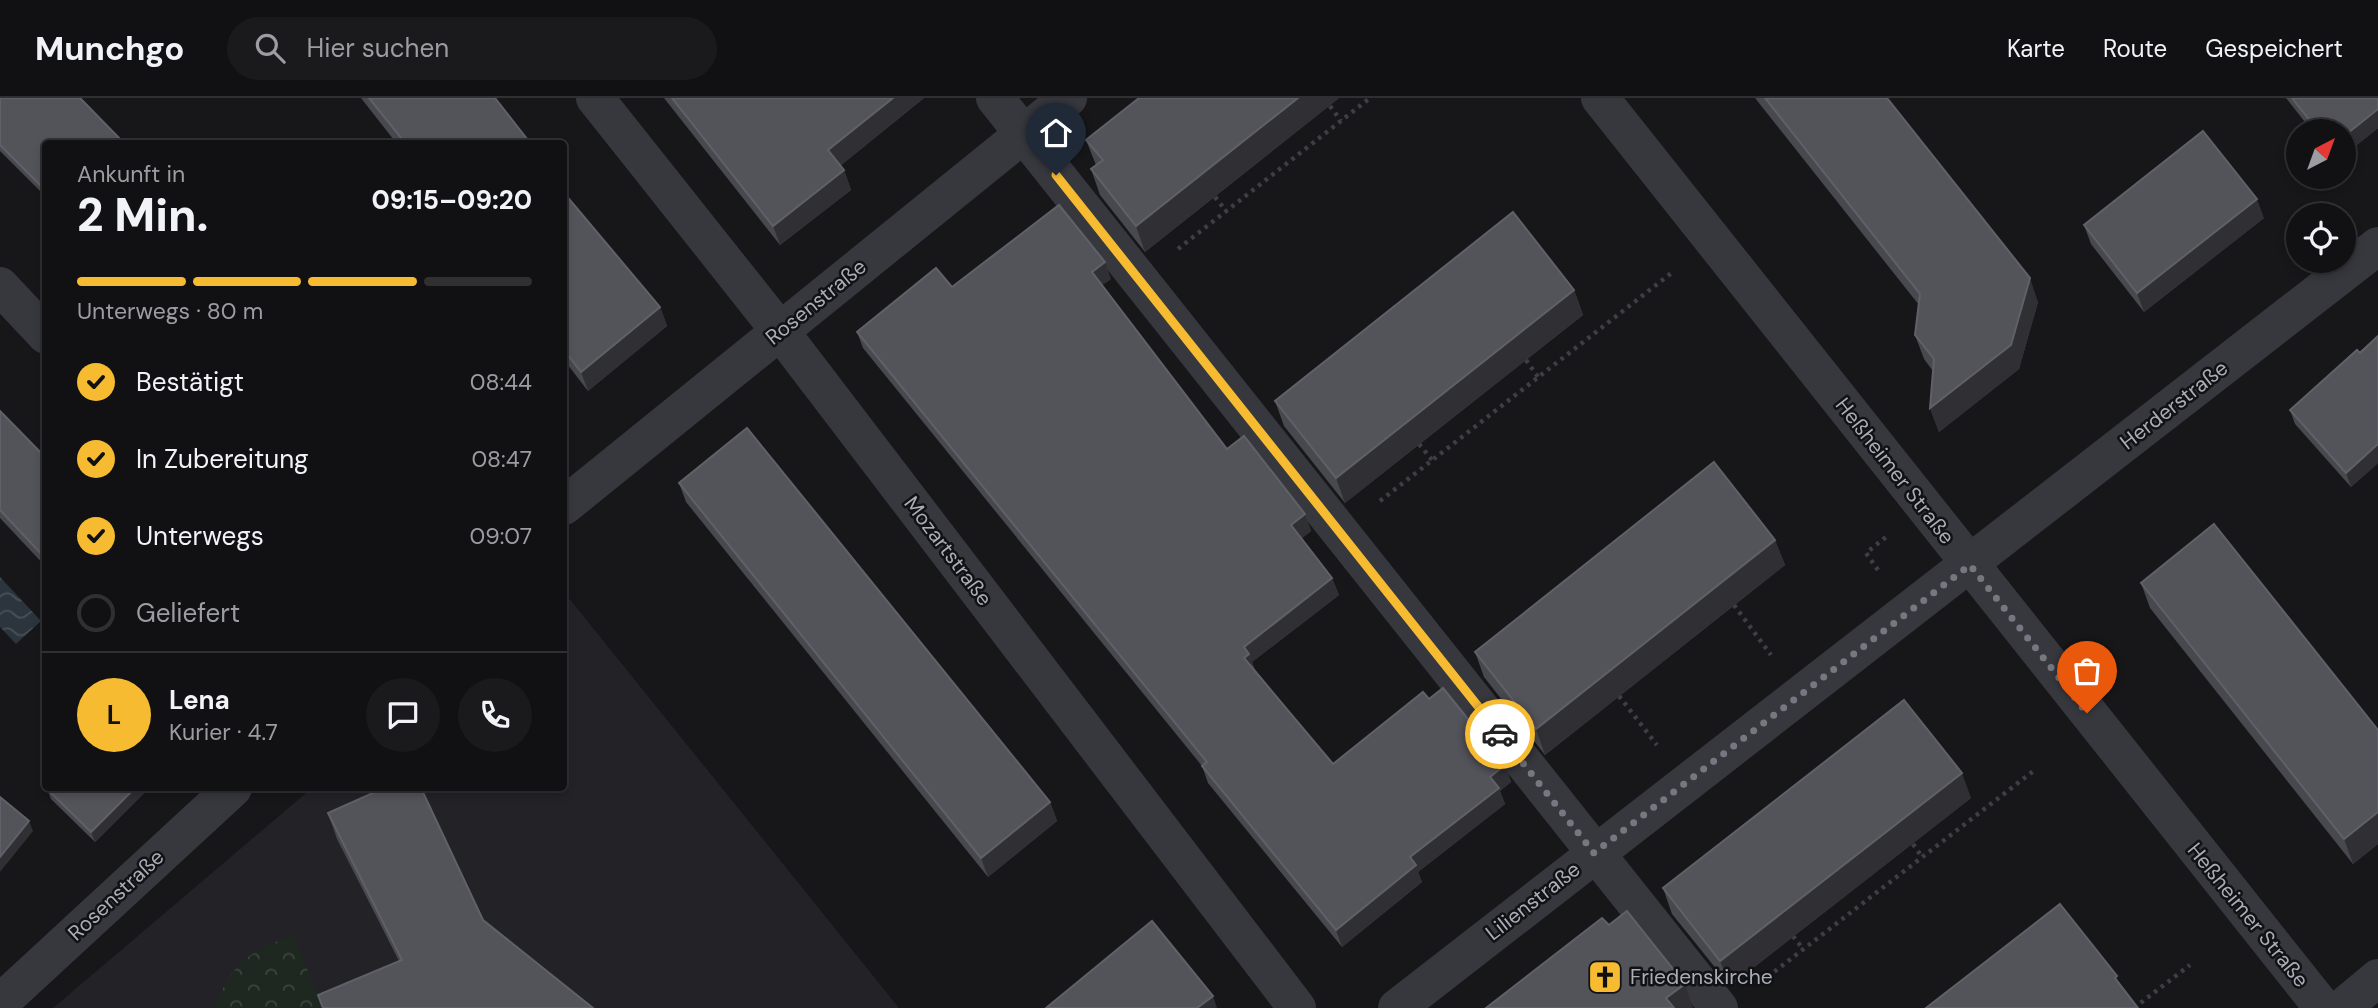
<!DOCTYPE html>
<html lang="de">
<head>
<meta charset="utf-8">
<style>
  body { margin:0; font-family:"DM Sans",sans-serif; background:#1a191c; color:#f1f3f6; height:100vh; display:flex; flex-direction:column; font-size:26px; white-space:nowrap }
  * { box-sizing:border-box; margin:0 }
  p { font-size:23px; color:#9c9da0 }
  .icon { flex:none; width:38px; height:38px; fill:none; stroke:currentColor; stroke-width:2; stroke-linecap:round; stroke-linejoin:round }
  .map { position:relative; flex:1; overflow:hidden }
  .drawer { position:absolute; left:42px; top:42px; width:525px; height:651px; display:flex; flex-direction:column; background:#111013; border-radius:7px; box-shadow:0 4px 10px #0003,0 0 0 2px #303033 }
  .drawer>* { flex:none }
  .needle { width:46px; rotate:41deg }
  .fabs { position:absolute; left:2286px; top:21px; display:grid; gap:14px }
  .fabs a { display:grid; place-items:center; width:70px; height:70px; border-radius:50%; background:#111013; box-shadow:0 4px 10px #0003,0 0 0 2px #303033; font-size:35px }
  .pin { position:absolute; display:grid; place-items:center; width:60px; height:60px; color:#fff; margin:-72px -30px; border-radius:50% 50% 50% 0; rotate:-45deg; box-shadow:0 0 7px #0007 }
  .pin .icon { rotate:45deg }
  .courier { position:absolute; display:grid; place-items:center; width:70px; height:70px; margin:-35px; border:5px solid #f6bb31; border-radius:50%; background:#fff; color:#222; box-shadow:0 2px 9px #0007 }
  .headline em { font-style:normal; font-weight:800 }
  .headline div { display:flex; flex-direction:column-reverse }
  .headline { display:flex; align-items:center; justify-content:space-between; height:119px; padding:0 35px }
  h1 { font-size:46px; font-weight:800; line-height:52px }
  .bar { display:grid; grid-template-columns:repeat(4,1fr); gap:10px 7px; align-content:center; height:84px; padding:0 35px }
  .bar i { height:9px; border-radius:5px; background:#303033 }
  .bar .on { background:#f6bb31 }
  .bar p { grid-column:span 4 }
  .line { display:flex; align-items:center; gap:18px; padding:0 35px; border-top:2px solid #303033 }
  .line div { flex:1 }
  .round { display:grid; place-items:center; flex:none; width:74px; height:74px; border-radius:37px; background:#1a191c }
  ol { padding:0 35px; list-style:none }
  li { display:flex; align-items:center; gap:21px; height:77px }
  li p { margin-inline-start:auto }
  li .icon { padding:7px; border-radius:50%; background:#f6bb31; color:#111; stroke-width:4 }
  li:last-child { color:#9c9da0 }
  li i { width:38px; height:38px; border:4px solid #303033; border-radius:50% }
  header { display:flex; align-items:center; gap:42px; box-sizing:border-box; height:98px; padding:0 35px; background:#111013; border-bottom:2px solid #303033 }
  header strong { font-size:33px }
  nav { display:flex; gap:38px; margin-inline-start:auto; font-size:24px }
  .search { width:490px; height:63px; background:#1a191c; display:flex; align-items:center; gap:18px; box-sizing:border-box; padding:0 24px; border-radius:38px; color:#9c9da0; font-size:26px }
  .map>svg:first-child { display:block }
  .built { fill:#232226 }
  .park { fill:url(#park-crowns) }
  .water { fill:url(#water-waves) }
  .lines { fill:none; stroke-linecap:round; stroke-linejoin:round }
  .path { stroke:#3d3f45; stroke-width:4.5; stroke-dasharray:3.5 5; stroke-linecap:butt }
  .minor { stroke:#37383e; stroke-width:38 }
  .wall { fill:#48494e }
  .shaded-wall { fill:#303034 }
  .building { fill:#53535a; stroke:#606168; stroke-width:2 }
  .done { stroke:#757881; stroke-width:7; stroke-dasharray:0 12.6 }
  .route { stroke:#f6bb31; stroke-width:9 }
  .labels { text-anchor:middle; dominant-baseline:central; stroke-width:5; stroke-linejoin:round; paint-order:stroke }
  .street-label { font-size:21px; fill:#a8adb9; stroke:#121114 }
  .poi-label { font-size:21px; fill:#a8adb9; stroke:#121114; text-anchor:start }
</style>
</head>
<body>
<header>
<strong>Munchgo</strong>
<div class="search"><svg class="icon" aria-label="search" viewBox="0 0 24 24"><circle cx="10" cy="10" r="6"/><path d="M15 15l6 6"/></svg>Hier suchen</div>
<nav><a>Karte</a><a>Route</a><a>Gespeichert</a></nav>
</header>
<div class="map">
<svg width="2378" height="910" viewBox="0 0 2378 910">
  <defs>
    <pattern id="park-crowns" width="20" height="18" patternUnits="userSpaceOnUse" patternTransform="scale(1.75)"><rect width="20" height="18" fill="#1e2720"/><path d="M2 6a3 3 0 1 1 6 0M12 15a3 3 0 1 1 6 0" fill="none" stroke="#3c443e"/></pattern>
    <pattern id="water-waves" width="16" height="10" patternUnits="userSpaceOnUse" patternTransform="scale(1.75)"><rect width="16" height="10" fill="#2c353d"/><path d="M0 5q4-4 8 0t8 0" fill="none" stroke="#485057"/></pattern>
  </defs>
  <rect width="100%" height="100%" fill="#171619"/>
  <polygon class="built" points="564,494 899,910 53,910 312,690 564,690"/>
  <path class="park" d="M294,836L322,910H214C234,862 248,855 294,836Z"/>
  <polygon class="water" points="0,479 41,523 16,546 0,529"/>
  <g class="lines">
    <g class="path">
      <polyline points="1330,8 1341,23"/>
      <polyline points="1215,99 1226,113"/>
      <polyline points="1178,151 1370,0"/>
      <polyline points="1526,262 1538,279"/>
      <polyline points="1419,346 1432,362"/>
      <polyline points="1380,403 1674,173"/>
      <polyline points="1878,472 1866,455 1886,439"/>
      <polyline points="1734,507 1771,557"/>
      <polyline points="1619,598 1657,647"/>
      <polyline points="1913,746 1922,759"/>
      <polyline points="1793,838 1803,851"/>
      <polyline points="1761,884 2036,671"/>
      <polyline points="2134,910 2190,867"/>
    </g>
    <g class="minor">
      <polyline points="595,0 780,233 1297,910"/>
      <polyline points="995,0 1719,910"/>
      <polyline points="1600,0 2323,910"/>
      <polyline points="0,188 46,237"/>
      <polyline points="564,408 1068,0"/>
      <polyline points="0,905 233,690"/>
      <polyline points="1397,910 2378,148"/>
      <polyline points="2342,910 2378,880"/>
    </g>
  </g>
  <g class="wall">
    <polygon points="0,0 46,46 46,99 0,53"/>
    <polygon points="361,0 494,0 531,46 397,46"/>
    <polygon points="664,0 924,0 840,68 844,72 851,92 780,147"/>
    <polygon points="1139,0 1339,0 1145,154 1100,97 1091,71 1096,67 1086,42"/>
    <polygon points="1755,0 1887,0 2038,204 2019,271 1939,334 1930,310 1933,273 1924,261 1915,237 1919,207"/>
    <polygon points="2286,0 2378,0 2378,30 2343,58 2343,33 2312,33"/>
    <polygon points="564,95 660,209 667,228 588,293 564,262"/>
    <polygon points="2264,120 2144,214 2091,146 2084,127"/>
    <polygon points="1111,181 1102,187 1227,351 1305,416 1311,433 1302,440 1332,480 1339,497 1252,564 1255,572 1333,666 1429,601 1505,667 1511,684 1500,693 1505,706 1418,774 1422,784 1342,849 1208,685 1202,668 863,250 857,234"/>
    <polygon points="1574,192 1583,217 1345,405 1284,328 1275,303"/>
    <polygon points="2378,238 2378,365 2351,389 2295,326 2290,312"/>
    <polygon points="0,313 46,360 46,469 0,420"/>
    <polygon points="679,385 1050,704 1057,723 988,779 686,404"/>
    <polygon points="1775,442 1785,467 1545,657 1484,579 1475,554"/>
    <polygon points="2141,485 2378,632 2378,746 2353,766 2150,510"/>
    <polygon points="149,690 95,744 51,701 47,691"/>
    <polygon points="1971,700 1730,888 1672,816 1663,790"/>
    <polygon points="328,715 483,822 593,910 323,910 318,897 399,863 337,741"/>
  </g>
  <g class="shaded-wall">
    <polygon points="893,0 924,0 835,72 828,52"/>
    <polygon points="1298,0 1339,0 1145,154 1136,128"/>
    <polygon points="2378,11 2378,30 2343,58 2343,39"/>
    <polygon points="844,72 851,92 780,147 773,128"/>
    <polygon points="2257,101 2264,120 2144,214 2137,195"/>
    <polygon points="1105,164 1111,181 1098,190 1092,174"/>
    <polygon points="2030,180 2038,204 2019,271 1939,334 1930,310"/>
    <polygon points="1574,192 1583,217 1345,405 1336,380"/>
    <polygon points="660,209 667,228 588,293 581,274"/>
    <polygon points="2378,346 2378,365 2351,389 2346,375"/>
    <polygon points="1305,416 1311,433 1297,444 1291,427"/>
    <polygon points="1775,442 1785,467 1545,657 1536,631"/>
    <polygon points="1332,480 1339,497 1252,564 1255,572 1244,560 1244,549"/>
    <polygon points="1505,667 1511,684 1500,693 1505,706 1418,774 1422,784 1342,849 1336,832 1490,679"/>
    <polygon points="1962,675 1971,700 1730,888 1720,863"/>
    <polygon points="135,690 149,690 95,744 91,734"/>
    <polygon points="1050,704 1057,723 988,779 981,760"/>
    <polygon points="2378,714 2378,746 2353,766 2344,741"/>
    <polygon points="29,723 33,733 0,774 0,759"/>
    <polygon points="1685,886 1693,910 1670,910 1666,900"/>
    <polygon points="1213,898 1217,910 1197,910"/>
  </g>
  <g class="building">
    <polygon points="0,0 80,0 125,46 46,46 46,93 0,47"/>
    <polygon points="369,0 495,0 531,46 406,46"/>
    <polygon points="672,0 893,0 828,52 844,72 773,128"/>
    <polygon points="1139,0 1298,0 1136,128 1091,71 1103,62 1086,42"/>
    <polygon points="1765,0 1887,0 2030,180 2011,247 1930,310 1934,261 1915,237 1920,196"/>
    <polygon points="2292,0 2378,0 2378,11 2343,39 2343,33 2318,33"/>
    <polygon points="2203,33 2257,101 2137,195 2084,127"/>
    <polygon points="564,95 660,209 581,274 564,252"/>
    <polygon points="1059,107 1105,164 1092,174 1227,351 1244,338 1305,416 1291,427 1332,480 1244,549 1249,556 1244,560 1333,666 1423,594 1429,601 1443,590 1505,667 1490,679 1499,690 1410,759 1416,767 1336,832 1202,668 1207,664 857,234 936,170 952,189"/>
    <polygon points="1513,114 1574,192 1336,380 1275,303"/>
    <polygon points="2378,238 2378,346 2346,375 2290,312 2357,252 2360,255"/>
    <polygon points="0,313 46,360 46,461 0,412"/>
    <polygon points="747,330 1050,704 981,760 679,385"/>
    <polygon points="1714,364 1775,442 1536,631 1475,554"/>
    <polygon points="2214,426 2378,632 2378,714 2344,741 2141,485"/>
    <polygon points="1904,602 1962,675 1720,863 1663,790"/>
    <polygon points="48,690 135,690 91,734 47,691"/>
    <polygon points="384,690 421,690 483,822 593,910 323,910 318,897 402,862 328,715"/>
    <polygon points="0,699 29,723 0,759"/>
    <polygon points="2060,806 2117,878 2115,880 2138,910 1926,910"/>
    <polygon points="1627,813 1685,886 1666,900 1674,910 1486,910 1602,820 1609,827"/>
    <polygon points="1152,823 1213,898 1197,910 1046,910"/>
  </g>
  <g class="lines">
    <polyline class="done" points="1500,636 1594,755 1970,467 2087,615"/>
    <polyline class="route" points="1056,77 1500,636"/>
  </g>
  <defs>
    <g id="church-square" transform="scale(1.75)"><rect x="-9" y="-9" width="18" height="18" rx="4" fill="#f6bb31" stroke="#121114"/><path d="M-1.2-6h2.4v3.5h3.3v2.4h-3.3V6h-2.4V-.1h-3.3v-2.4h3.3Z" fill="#111"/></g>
  </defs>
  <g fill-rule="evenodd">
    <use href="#church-square" x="1605" y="879"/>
  </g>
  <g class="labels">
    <g class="street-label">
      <text transform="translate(816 204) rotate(-39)">Rosenstraße</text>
      <text transform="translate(2174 307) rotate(-38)">Herderstraße</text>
      <text transform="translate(1895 373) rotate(52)">Heßheimer Straße</text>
      <text transform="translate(948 453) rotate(53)">Mozartstraße</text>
      <text transform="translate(116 797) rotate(-43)">Rosenstraße</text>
      <text transform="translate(1533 803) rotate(-38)">Lilienstraße</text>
      <text transform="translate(2248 817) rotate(51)">Heßheimer Straße</text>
    </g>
    <g class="poi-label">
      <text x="1630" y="879">Friedenskirche</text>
    </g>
  </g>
</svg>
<div class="fabs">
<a><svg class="needle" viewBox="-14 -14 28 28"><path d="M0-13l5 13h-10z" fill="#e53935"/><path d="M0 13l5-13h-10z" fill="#9c9da0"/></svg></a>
<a><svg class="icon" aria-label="locate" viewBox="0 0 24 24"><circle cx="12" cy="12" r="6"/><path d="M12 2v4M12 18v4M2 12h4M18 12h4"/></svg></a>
</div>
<div class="pin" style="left:2087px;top:615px;background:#ea580c"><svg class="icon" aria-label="bag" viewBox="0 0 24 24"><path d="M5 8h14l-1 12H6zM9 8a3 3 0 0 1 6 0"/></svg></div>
<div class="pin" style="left:1056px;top:77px;background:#1f2937"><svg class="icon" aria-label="home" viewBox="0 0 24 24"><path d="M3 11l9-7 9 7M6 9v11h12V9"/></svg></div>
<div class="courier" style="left:1500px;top:636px"><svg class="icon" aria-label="car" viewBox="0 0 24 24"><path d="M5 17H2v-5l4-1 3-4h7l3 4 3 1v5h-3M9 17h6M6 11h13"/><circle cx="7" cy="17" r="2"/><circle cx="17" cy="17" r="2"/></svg></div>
<section class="drawer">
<div class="headline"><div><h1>2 Min.</h1><p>Ankunft in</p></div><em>09:15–09:20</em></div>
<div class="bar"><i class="on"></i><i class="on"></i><i class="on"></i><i></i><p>Unterwegs · 80 m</p></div>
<ol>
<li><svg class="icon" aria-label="check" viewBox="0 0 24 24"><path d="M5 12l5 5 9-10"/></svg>Bestätigt<p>08:44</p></li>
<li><svg class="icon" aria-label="check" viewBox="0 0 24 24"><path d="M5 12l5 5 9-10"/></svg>In Zubereitung<p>08:47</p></li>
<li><svg class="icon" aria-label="check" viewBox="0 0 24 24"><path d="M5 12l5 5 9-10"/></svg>Unterwegs<p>09:07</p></li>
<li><i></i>Geliefert</li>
</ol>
<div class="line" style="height:126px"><b class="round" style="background:#f6bb31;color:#111">L</b><div><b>Lena</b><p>Kurier · 4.7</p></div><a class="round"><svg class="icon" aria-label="chat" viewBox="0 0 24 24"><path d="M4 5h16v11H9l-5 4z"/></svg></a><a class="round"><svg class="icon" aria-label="phone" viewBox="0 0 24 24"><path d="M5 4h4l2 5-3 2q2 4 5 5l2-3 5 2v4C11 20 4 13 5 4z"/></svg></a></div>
</section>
</div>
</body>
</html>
